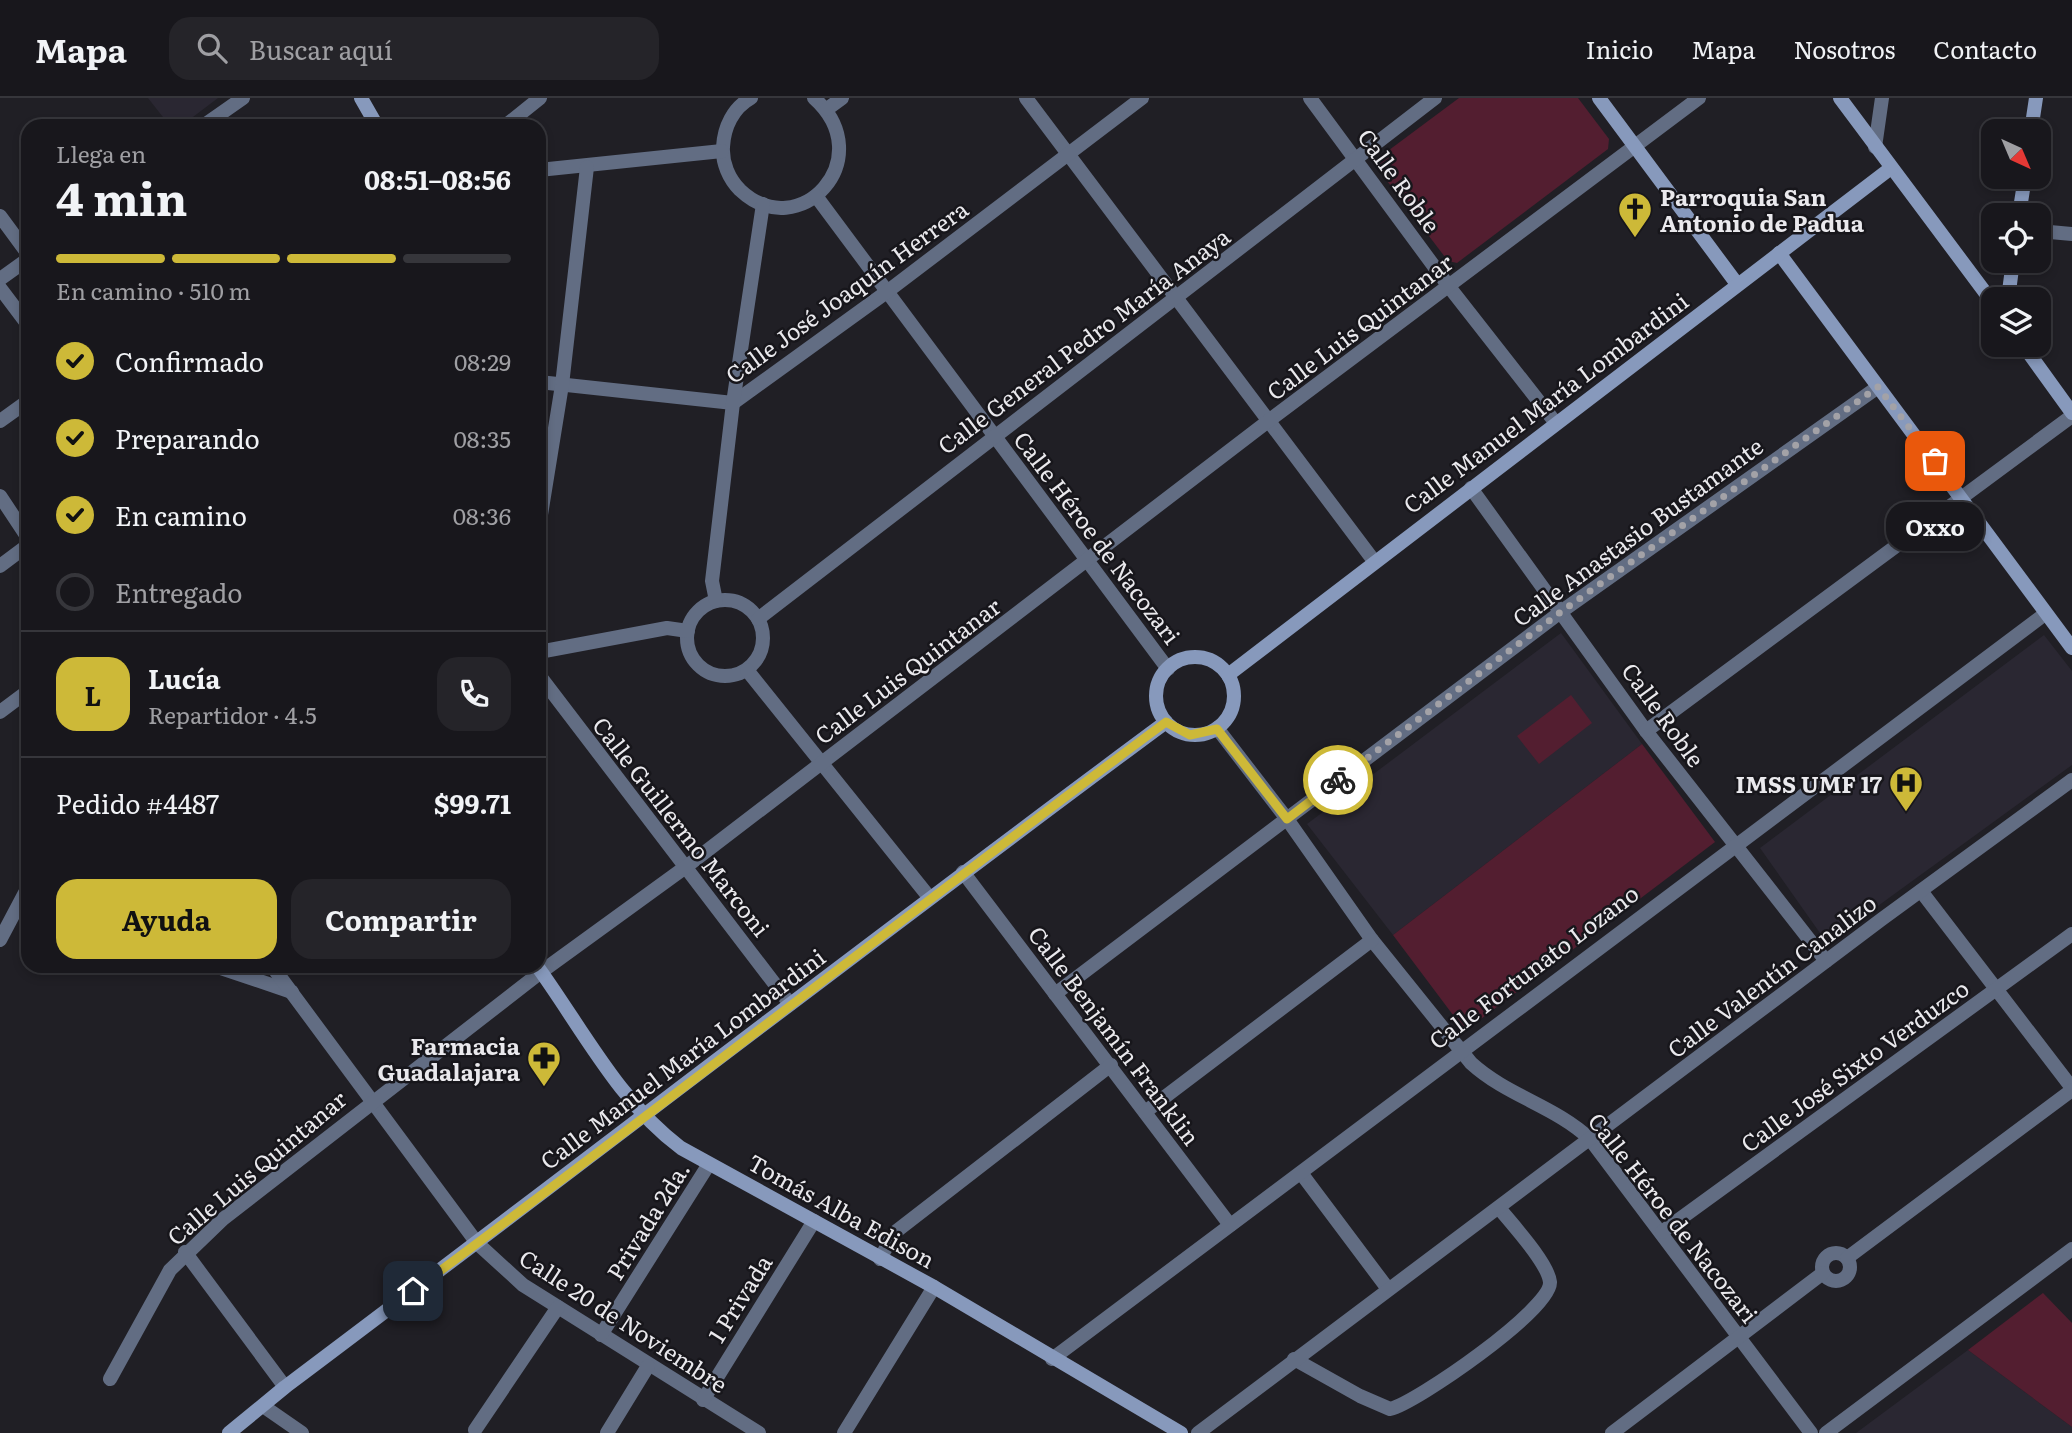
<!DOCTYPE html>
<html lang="es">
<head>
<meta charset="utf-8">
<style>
  body { margin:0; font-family:Literata,serif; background:#252429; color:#f1f3f6; height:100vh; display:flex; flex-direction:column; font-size:26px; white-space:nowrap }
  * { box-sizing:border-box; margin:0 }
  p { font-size:23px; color:#9f9fa3 }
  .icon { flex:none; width:38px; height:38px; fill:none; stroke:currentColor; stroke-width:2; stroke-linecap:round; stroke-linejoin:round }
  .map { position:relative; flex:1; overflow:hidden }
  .drawer { position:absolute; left:21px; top:21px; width:525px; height:854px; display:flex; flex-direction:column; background:#18171c; border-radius:21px; box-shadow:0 4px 10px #0003,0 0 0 2px #36363b }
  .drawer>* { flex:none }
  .needle { width:46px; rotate:136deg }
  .fabs { position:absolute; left:1981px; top:21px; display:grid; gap:14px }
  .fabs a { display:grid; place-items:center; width:70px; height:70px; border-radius:14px; background:#18171c; box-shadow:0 4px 10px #0003,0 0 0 2px #36363b; font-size:35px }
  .pin { position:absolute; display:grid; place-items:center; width:60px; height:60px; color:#fff; margin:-30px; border-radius:14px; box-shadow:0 4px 10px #0006 }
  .courier { position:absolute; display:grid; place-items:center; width:70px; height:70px; margin:-35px; border:5px solid #cdb938; border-radius:50%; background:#fff; color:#222; box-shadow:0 2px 9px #0007 }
  .bubble { position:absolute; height:49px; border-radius:21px; background:#18171c; box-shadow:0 4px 10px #0003,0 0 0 2px #36363b; font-size:23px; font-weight:700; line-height:49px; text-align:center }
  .headline em { font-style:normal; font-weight:700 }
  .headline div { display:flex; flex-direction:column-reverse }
  .headline { display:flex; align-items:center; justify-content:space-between; height:119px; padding:0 35px }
  h1 { font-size:46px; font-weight:700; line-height:52px }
  .bar { display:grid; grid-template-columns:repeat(4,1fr); gap:10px 7px; align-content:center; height:84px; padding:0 35px }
  .bar i { height:9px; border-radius:5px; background:#36363b }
  .bar .active { background:#cdb938 }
  .bar p { grid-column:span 4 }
  .line { display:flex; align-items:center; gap:18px; padding:0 35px; border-top:2px solid #36363b }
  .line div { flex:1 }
  .round { display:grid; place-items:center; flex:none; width:74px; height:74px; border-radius:21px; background:#252429 }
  ol { padding:0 35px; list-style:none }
  li { display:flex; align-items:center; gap:21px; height:77px }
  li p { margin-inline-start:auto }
  li .icon { padding:7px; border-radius:50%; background:#cdb938; color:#111; stroke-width:4 }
  li:last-child { color:#9f9fa3 }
  li i { width:38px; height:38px; border:4px solid #36363b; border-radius:50% }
  .button { display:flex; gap:14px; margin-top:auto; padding:14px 35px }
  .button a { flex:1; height:80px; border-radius:21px; background:#cdb938; color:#111; font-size:28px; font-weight:700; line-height:80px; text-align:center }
  .button a+a { background:#252429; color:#f1f3f6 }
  header { display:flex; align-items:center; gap:42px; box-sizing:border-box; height:98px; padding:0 35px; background:#18171c; border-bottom:2px solid #36363b }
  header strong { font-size:33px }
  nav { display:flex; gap:38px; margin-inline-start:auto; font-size:24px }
  .search { width:490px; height:63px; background:#252429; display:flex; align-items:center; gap:18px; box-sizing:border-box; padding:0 24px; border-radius:21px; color:#9f9fa3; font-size:26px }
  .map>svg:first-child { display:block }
  .built { fill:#2a2732 }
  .green { fill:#531e30 }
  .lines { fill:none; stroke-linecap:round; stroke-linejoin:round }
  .street { stroke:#626d83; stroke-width:14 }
  .secondary { stroke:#8799bc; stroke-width:14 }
  .done { stroke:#a3a2a7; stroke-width:7; stroke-dasharray:0 12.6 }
  .route { stroke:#cdb938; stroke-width:9 }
  .labels { text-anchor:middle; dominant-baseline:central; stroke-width:5; stroke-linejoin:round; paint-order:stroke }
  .street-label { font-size:23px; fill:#eae9ed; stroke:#17161b }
  .poi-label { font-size:23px; font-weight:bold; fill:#eae9ed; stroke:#17161b; text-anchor:end }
</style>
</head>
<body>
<header>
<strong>Mapa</strong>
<div class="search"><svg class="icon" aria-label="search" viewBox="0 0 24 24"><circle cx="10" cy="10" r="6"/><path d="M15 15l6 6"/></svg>Buscar aquí</div>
<nav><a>Inicio</a><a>Mapa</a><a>Nosotros</a><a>Contacto</a></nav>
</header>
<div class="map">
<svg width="2072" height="1335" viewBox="0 0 2072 1335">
  <rect width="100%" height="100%" fill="#201f25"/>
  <g class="built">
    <polygon points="148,0 218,0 181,28 170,28"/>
    <polygon points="1561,535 1642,646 1393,837 1307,726"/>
    <polygon points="2044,537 2072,573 2072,667 1827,845 1760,750"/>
    <polygon points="1968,1252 2072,1329 2072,1335 1856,1335"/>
  </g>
  <g class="green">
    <polygon points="1459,0 1578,0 1609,41 1608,51 1457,165 1448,163 1378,71 1377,61"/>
    <polygon points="1571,597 1592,625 1539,666 1517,638"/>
    <polygon points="1642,646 1715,744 1465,933 1393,837"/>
    <polygon points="2043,1195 2072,1225 2072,1329 1968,1252"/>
  </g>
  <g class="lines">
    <g class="street">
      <path d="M751,0C733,10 724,29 723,49C722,65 729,81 740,92C799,148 881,60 814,0"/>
      <polyline points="1026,0 1374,463"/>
      <polyline points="1310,0 1450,190 1555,324"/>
      <polyline points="827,11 842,0"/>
      <polyline points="203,28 243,0"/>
      <polyline points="505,28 540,0"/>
      <polyline points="1875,49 1882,0"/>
      <polyline points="539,72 722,53"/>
      <polyline points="816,98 1168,571"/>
      <polyline points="0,118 28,156"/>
      <polyline points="2039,133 2072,136"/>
      <polyline points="0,181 28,161"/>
      <polyline points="0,190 28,227"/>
      <polyline points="539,284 733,305 888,193 1142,0"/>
      <polyline points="0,323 28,303"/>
      <polyline points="1471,390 1646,633 1826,863"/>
      <polyline points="0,398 28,440"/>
      <polyline points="539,429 562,287 587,69"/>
      <polyline points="0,468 28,447"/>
      <circle cx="725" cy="540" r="38"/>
      <polyline points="716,503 712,483 733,305 763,106"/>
      <polyline points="758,521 1435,0"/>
      <polyline points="539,554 667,530 688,533"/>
      <polyline points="747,572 929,799"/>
      <polyline points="539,577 790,906"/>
      <polyline points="0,614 28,593"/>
      <path d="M1217,630L1287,721L1372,842L1471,965C1507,998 1555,1008 1590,1041L1811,1335"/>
      <polyline points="1646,633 2072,318"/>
      <polyline points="963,774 1230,1127"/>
      <polyline points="1921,793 2072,990"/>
      <polyline points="0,842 28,789"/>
      <polyline points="215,868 292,894"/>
      <polyline points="272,868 477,1145 523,1187 759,1335"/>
      <polyline points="1055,896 1562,513 1878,289"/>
      <polyline points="1145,1014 1372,842"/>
      <polyline points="1301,1075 1388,1191"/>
      <polyline points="1662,1134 2072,836"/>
      <polyline points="185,1154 285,1289"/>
      <circle cx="1836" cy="1169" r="14"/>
      <polyline points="1847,1160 2072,992"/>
      <polyline points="880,1161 894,1135 1111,967"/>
      <polyline points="601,1237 709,1066"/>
      <path d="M1052,1261C1382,1012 1712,762 2045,516"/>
      <path d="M1294,1261L1360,1298L1390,1311C1416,1305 1552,1211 1550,1184C1548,1165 1512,1126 1499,1110"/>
      <polyline points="110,1281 170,1172 223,1121 541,874 687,768 1267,324 1699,0"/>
      <polyline points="703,1302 814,1123"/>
      <polyline points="263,1308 302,1335"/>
      <polyline points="475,1332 558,1209"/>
      <polyline points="607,1335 648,1268"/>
      <polyline points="844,1335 934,1189"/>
      <polyline points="1198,1335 1882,821 2072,682"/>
      <polyline points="1612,1335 1823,1175"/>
      <polyline points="1826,1335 2072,1151"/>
    </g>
    <g class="secondary">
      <polyline points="361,0 377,28"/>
      <polyline points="1599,0 1737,186"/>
      <polyline points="1840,0 1993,205"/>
      <polyline points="2031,33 2036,0"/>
      <polyline points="2019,117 2025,79"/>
      <polyline points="1779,155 2072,550"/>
      <polyline points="2008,201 2013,163"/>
      <polyline points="2023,247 2072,315"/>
      <circle cx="1195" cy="598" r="39"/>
      <polyline points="1228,577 1891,70"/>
      <path d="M537,868C582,930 619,1004 681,1050L934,1189L1181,1335"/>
      <path d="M229,1335L285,1289C579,1068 870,843 1166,624"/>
    </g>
  </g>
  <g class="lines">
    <polyline class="done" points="1338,682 1562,513 1878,289 1935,363"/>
    <path class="route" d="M413,1193C666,1006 913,811 1166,624L1190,637L1217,631L1287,721L1338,682"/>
  </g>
  <defs>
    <g id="church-pin" transform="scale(1.75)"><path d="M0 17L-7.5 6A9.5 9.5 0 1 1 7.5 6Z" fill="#cdb938" stroke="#17161b"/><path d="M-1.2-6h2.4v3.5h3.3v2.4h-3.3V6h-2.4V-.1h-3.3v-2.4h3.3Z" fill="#111"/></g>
    <g id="hospital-pin" transform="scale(1.75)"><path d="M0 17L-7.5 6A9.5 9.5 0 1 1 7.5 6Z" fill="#cdb938" stroke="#17161b"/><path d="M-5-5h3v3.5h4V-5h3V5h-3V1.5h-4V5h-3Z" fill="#111"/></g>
    <g id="pharmacy-pin" transform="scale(1.75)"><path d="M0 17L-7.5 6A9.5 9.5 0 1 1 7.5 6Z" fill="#cdb938" stroke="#17161b"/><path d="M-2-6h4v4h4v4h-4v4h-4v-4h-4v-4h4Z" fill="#111"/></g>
  </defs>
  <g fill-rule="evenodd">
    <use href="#church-pin" x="1635" y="111"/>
    <use href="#hospital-pin" x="1906" y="685"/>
    <use href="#pharmacy-pin" x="544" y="960"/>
  </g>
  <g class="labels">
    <g class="street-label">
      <text transform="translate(1400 82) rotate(54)">Calle Roble</text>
      <text transform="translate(846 193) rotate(-36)">Calle José Joaquín Herrera</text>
      <text transform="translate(1359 228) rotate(-37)">Calle Luis Quintanar</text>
      <text transform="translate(1083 242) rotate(-37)">Calle General Pedro María Anaya</text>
      <text transform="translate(1545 304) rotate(-37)">Calle Manuel María Lombardini</text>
      <text transform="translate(1637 433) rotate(-36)">Calle Anastasio Bustamante</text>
      <text transform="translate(1098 439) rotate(53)">Calle Héroe de Nacozari</text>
      <text transform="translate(907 572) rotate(-37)">Calle Luis Quintanar</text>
      <text transform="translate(1664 616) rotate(54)">Calle Roble</text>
      <text transform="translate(682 728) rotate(52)">Calle Guillermo Marconi</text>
      <text transform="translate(1533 868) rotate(-37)">Calle Fortunato Lozano</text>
      <text transform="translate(1771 877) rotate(-37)">Calle Valentín Canalizo</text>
      <text transform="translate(1115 937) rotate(53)">Calle Benjamín Franklin</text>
      <text transform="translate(682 960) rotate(-37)">Calle Manuel María Lombardini</text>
      <text transform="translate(1854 967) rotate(-36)">Calle José Sixto Verduzco</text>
      <text transform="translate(256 1069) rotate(-40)">Calle Luis Quintanar</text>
      <text transform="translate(842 1112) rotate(29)">Tomás Alba Edison</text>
      <text transform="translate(1674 1119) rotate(52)">Calle Héroe de Nacozari</text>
      <text transform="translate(647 1122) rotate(-58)">Privada 2da.</text>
      <text transform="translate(739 1200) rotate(-58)">1 Privada</text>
      <text transform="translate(624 1222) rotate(33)">Calle 20 de Noviembre</text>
    </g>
    <g class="poi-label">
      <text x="1660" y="98" text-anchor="start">Parroquia San<tspan x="1660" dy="26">Antonio de Padua</tspan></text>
      <text x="1882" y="685">IMSS UMF 17</text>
      <text x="520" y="947">Farmacia<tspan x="520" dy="26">Guadalajara</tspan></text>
    </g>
  </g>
</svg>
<div class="fabs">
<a><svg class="needle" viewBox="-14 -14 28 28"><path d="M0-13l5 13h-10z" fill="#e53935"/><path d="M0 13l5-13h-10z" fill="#9f9fa3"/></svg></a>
<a><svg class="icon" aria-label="locate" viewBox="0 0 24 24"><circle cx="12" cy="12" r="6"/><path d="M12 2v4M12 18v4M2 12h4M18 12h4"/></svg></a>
<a><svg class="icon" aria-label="layers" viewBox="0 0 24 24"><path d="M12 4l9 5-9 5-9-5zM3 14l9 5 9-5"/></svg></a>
</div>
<div class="pin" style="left:1935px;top:363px;background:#ea580c"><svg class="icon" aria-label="bag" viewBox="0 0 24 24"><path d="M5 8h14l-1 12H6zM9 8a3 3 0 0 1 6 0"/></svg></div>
<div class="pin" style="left:413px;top:1193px;background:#1f2937"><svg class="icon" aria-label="home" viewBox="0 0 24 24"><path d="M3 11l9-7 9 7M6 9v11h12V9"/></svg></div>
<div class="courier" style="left:1338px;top:682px"><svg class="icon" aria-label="bike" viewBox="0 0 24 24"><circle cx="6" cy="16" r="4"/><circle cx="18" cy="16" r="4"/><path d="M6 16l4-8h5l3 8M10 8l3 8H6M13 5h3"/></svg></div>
<div class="bubble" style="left:1886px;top:404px;width:98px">Oxxo</div>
<section class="drawer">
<div class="headline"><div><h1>4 min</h1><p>Llega en</p></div><em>08:51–08:56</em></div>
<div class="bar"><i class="active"></i><i class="active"></i><i class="active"></i><i></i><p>En camino · 510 m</p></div>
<ol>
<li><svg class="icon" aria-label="check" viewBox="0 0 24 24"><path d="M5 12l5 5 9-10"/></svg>Confirmado<p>08:29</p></li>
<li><svg class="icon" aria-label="check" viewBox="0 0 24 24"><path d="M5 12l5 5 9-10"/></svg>Preparando<p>08:35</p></li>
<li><svg class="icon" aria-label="check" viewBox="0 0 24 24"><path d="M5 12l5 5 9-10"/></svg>En camino<p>08:36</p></li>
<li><i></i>Entregado</li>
</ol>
<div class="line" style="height:126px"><b class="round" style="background:#cdb938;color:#111">L</b><div><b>Lucía</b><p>Repartidor · 4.5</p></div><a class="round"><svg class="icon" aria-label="phone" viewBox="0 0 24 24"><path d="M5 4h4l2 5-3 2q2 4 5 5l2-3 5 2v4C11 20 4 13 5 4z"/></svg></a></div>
<div class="line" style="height:91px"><div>Pedido #4487</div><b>$99.71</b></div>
<div class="button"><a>Ayuda</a><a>Compartir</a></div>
</section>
</div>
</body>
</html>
